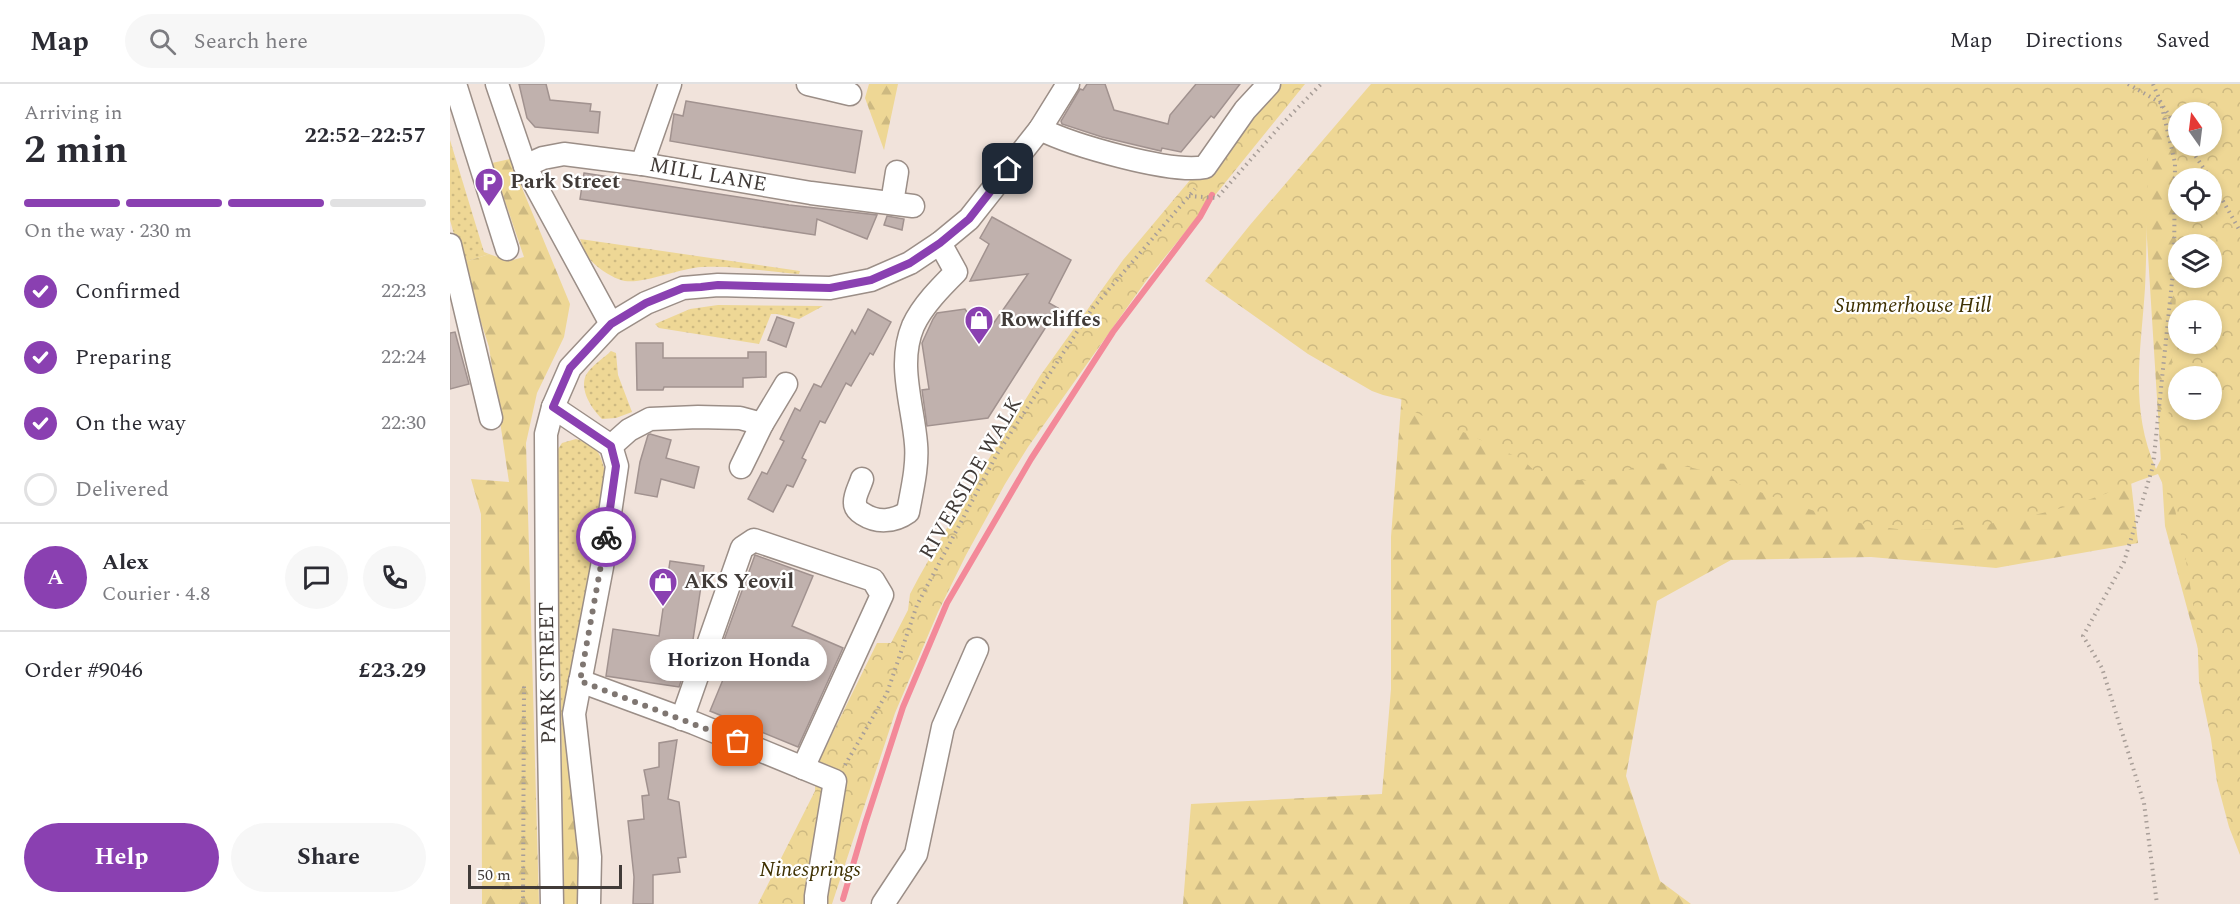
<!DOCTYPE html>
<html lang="en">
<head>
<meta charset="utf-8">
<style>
  body { margin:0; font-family:Spectral,serif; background:#f7f7f7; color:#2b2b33; height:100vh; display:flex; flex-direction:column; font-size:22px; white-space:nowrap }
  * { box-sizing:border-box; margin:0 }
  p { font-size:20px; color:#7c7c81 }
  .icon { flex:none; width:33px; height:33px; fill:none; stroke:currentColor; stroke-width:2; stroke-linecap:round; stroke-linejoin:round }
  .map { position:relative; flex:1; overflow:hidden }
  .details { display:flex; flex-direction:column; background:#fff; width:450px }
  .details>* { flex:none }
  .needle { width:39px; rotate:346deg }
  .controls { position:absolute; left:1718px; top:18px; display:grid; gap:12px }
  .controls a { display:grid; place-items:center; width:54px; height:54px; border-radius:50%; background:#fff; box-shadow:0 3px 9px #0003; font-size:30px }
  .scale { position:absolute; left:18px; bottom:15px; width:154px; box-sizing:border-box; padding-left:6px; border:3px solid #413b38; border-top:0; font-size:16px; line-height:21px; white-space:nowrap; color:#413b38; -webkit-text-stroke:4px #fff; paint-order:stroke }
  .pin { position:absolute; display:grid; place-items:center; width:51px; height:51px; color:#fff; margin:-26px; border-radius:12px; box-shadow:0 3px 9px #0006 }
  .courier { position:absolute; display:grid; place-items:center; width:60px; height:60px; margin:-30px; border:4px solid #8a40b1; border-radius:50%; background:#fff; color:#222; box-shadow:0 2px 8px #0007 }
  .bubble { position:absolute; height:42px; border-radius:21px; background:#fff; box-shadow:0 3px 9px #0003; font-size:20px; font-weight:700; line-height:42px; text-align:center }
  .overview em { font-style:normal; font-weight:700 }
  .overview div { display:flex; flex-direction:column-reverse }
  .overview { display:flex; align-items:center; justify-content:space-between; height:102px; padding:0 24px }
  h1 { font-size:39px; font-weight:700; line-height:45px }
  .bar { display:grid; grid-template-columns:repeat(4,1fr); gap:9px 6px; align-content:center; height:72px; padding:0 24px }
  .bar i { height:8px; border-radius:4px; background:#e1e1e2 }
  .bar .on { background:#8a40b1 }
  .bar p { grid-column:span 4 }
  .line { display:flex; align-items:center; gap:15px; padding:0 24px; border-top:2px solid #e1e1e2 }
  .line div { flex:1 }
  .round { display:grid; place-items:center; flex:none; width:63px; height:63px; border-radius:32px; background:#f7f7f7 }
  ol { padding:0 24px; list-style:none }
  li { display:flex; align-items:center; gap:18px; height:66px }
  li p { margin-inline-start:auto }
  li .icon { padding:6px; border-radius:50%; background:#8a40b1; color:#fff; stroke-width:4 }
  li:last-child { color:#7c7c81 }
  li i { width:33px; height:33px; border:3px solid #e1e1e2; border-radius:50% }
  .cta { display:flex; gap:12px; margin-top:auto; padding:12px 24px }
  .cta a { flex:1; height:69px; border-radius:36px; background:#8a40b1; color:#fff; font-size:24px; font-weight:700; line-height:69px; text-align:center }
  .cta a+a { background:#f7f7f7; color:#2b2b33 }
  header { display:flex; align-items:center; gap:36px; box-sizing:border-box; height:84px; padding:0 30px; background:#fff; border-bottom:2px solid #e1e1e2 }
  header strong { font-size:28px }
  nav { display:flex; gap:33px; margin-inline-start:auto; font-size:21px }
  .search { width:420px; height:54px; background:#f7f7f7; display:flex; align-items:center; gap:15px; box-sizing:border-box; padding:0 21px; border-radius:33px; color:#7c7c81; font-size:22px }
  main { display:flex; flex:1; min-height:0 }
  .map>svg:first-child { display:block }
  .grass { fill:url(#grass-dots) }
  .forest { fill:url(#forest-firs); fill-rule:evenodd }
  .park { fill:url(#park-crowns); fill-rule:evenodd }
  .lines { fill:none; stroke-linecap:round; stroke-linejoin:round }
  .stream { stroke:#f38999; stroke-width:6 }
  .building { fill:#c0b1ad; stroke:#a1928f; stroke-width:1.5 }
  .minor-casing { stroke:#9b8e87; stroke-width:25 }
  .path { stroke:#a89e98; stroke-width:4; stroke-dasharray:1.5 4.5; stroke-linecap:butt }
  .minor { stroke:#fff; stroke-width:22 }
  .done { stroke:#7f7671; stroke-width:6; stroke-dasharray:0 10.8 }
  .route { stroke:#8a40b1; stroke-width:8 }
  .labels { text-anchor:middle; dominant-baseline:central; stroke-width:4.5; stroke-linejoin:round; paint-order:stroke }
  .street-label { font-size:21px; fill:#413b38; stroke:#fff }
  .poi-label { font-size:21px; font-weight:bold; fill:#413b38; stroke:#fff; text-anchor:start }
  .park-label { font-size:21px; font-style:italic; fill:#3e3001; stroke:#fff }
</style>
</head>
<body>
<header>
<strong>Map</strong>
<div class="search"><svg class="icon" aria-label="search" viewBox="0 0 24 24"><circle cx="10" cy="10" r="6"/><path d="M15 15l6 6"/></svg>Search here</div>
<nav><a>Map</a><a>Directions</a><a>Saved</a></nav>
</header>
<main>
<section class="details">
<div class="overview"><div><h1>2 min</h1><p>Arriving in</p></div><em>22:52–22:57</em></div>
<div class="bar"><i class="on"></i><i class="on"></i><i class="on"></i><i></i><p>On the way · 230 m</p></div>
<ol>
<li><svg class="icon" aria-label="check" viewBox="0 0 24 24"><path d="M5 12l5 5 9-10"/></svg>Confirmed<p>22:23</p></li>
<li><svg class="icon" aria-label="check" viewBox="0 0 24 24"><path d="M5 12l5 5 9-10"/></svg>Preparing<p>22:24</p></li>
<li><svg class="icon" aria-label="check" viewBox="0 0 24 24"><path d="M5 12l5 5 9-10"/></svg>On the way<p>22:30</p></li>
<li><i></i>Delivered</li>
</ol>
<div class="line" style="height:108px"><b class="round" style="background:#8a40b1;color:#fff">A</b><div><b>Alex</b><p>Courier · 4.8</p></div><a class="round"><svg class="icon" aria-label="chat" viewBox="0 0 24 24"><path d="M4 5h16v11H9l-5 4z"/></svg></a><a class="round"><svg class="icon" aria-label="phone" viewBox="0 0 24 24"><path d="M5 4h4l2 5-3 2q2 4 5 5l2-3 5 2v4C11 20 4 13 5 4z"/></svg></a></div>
<div class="line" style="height:78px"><div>Order #9046</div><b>£23.29</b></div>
<div class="cta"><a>Help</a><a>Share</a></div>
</section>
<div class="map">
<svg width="1790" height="820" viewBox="0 0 1790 820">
  <defs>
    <pattern id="grass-dots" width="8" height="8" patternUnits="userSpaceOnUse" patternTransform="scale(1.5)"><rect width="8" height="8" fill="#eed795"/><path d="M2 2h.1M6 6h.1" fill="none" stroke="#cdb981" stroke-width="1.8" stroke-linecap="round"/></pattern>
    <pattern id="forest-firs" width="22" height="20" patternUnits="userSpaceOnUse" patternTransform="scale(1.5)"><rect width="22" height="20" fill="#eed795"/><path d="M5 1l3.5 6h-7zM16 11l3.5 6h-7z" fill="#cdb981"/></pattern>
    <pattern id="park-crowns" width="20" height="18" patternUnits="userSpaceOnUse" patternTransform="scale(1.5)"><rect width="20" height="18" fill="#eed795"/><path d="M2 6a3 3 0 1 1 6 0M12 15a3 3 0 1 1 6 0" fill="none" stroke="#cdb981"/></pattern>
  </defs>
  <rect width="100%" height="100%" fill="#f1e3db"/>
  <g class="grass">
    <polygon points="0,56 34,168 39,170 12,179 0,136"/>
    <path d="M130,155L350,187L349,190C317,188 285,181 252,183C230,184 194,200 175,197C163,195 144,182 137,172C134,167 132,160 130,155Z"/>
    <polygon points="268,221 373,222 349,235 327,230 321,230 309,260 209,244 205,240 240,225"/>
    <path d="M161,267L166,269L168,291L182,328L166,334L152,335C142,325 129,306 136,291C141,282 154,274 161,267Z"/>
    <path d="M126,355C149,362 150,369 156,391L120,629H111L106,368L112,359Z"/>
  </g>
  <g class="forest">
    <polygon points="419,0 448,0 434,66 415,14"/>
    <path d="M1695,0H1790V721L1715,442L1691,59ZM1728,28H1761V62H1728ZM1728,94H1761V128H1728ZM1728,160H1761V194H1728ZM1728,226H1761V260H1728ZM1728,292H1761V326H1728Z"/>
    <polygon points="60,75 120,220 114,253 87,309 76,359 89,820 32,820 31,430 21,395 59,398 39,263 12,179 39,170 59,177 74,173 42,79"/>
    <polygon points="954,282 1676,354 1688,459 1546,484 1421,473 1281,476 1207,517 1176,692 1210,797 1241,820 733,820 741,720 932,710 941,605 941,453"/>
    <polygon points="111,629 120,629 134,820 114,820"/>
  </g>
  <g class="park">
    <polygon points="817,0 855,0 698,194 578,363 555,400 516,471 488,528 445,629 382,820 308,820 365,707 366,683 427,559 441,559 458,526 460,510 469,493 506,428 590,292 673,176 782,46"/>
    <path d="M921,0H1790V771L1779,743L1767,698L1761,655L1749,598L1747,543L1733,459L1725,426L1708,390C1683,398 1660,409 1635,417C1581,434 1522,446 1465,446C1396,445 1315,409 1251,386C1228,380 1205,376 1182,384C1175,387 1170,394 1163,396C1150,400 1104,393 1089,391L1073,376L1016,349L991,341L959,325L954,316L933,311L922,307L858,270L755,197L800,141ZM1728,28H1761V62H1728ZM1726,39L1728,141L1726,213L1718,338L1713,371L1706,385C1679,323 1691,268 1695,204C1697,161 1697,118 1698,75C1700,52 1702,43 1726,39ZM1728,94H1761V128H1728ZM1761,160V194H1728V160ZM1728,226H1761V260H1728ZM1728,292H1761V326H1728Z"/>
  </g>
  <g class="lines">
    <polyline class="stream" points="393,815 415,740 453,623 497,519 581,375 663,248 750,133 762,111"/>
  </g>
  <g class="building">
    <polygon points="69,0 96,0 100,16 141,20 140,27 150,28 148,49 85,43 77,34"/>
    <polygon points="637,0 655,0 664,26 718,40 720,31 746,0 790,0 764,34 761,32 731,68 712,64 711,67 652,53 612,40 611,37 630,5 633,6"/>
    <polygon points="236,17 412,47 405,89 220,57 224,30 233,32"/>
    <polygon points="134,89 339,121 427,131 417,155 367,135 365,151 130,115"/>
    <polygon points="437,132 454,135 452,146 434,141"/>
    <polygon points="542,133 621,176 599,219 608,224 538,334 477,342 472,306 479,305 472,259 483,235 487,229 515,225 534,253 578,190 520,197 539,160 530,154"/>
    <polygon points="418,225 441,238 423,271 420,269 401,302 396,299 375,339 370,337 352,374 356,376 343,403 337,401 323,428 298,415 312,388 317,390 334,357 330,355 345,324 350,327 364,300 371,303 402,246 405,250"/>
    <polygon points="327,233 344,239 336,263 318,256"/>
    <polygon points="5,248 19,300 0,305 0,249"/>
    <polygon points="186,259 213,259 213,274 298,274 298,268 316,268 316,293 293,294 293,303 214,303 213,306 187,306"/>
    <polygon points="200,350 221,356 216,374 249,383 244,404 211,395 207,413 185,409 190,378 198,351"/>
    <polygon points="305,471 363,492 342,542 393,564 348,663 260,627 277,586 265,581"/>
    <polygon points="220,477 254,482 241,569 229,603 156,592 163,545 209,552"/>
    <polygon points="227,656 218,715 229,718 236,773 228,774 230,788 203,791 203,820 183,820 184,793 178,737 194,735 192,712 199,711 194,686 209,683 209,659"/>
  </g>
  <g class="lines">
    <g class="minor-casing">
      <g id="minor">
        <polyline points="5,0 57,165"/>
        <polyline points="47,0 75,82 161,240"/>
        <polyline points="358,0 400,10"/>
        <path d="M590,45C622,61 721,90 755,83L795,26L819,0"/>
        <polyline points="192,80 220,0"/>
        <polyline points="75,82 93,74 114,70 192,80 361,109 463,122"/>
        <polyline points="442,119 447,88"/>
        <polyline points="0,161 41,334"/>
        <polyline points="103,323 161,362 167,382 152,483 124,630 140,773 139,820"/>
        <polyline points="161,362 179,346 200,335 248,333 290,334 312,340 336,300"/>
        <polyline points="291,383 312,340"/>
        <path d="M412,395C410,402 404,412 405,419C405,424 408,427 413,430C427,439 444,438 458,428C462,406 468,382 466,360C463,321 447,280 463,242C472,222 491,203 506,188L490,159"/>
        <polyline points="130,597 244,639 385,697 366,812 366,820"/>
        <polyline points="232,635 292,464 304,456 423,496 432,511 353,684"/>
        <polyline points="102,820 97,549 96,350 103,323 120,284 161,240 196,219 233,204 268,201 380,204 421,196 460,179 490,159 519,135 590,45 618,0"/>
        <polyline points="433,820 466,770 493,643 527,565"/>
      </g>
    </g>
    <g class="path">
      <polyline points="1678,0 1711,19 1728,45"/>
      <polyline points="1703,0 1711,19 1725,79 1724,178 1703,382 1674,478 1633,552 1652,584 1694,719 1707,820"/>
      <polyline points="1739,62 1760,94"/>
      <polyline points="1761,96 1790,147"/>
      <polyline points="739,112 767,114 832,40 871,0"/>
      <polyline points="395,681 437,609 467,521 547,370 642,225 745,105"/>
      <polyline points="73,820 74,602"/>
    </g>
    <use href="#minor" class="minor"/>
  </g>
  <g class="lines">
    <polyline class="done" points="156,453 130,597 288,657"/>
    <polyline class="route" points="156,453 166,382 161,362 103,323 120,284 161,240 196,219 233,204 251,203 268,201 380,204 421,196 460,179 490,159 519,135 558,85"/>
  </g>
  <defs>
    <g id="parking-pin" transform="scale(1.5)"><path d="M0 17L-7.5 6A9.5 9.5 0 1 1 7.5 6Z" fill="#8a40b1" stroke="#fff"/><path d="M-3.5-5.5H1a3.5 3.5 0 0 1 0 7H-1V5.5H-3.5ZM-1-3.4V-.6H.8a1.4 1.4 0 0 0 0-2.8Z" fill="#fff"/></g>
    <g id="shop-pin" transform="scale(1.5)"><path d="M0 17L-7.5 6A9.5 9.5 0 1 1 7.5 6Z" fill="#8a40b1" stroke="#fff"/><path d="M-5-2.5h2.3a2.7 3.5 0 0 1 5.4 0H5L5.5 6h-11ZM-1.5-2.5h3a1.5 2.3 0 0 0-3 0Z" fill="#fff"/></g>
  </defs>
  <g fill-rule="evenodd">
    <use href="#parking-pin" x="39" y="98"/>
    <use href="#shop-pin" x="529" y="236"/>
    <use href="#shop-pin" x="213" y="498"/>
  </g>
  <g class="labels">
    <g class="street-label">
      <text transform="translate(258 91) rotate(10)">MILL LANE</text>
      <text transform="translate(521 394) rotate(-60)">RIVERSIDE WALK</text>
      <text transform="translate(98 589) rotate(-91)">PARK STREET</text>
    </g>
    <g class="poi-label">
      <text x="60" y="98">Park Street</text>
      <text x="550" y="236">Rowcliffes</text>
      <text x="234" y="498">AKS Yeovil</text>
    </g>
    <g class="park-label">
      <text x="1463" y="222">Summerhouse Hill</text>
      <text x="360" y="786">Ninesprings</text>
    </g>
  </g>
</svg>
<div class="controls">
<a><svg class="needle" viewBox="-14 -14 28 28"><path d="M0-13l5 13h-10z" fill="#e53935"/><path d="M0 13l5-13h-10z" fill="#7c7c81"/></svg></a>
<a><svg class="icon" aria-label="locate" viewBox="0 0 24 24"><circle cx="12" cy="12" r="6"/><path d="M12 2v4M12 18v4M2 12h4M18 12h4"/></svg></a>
<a><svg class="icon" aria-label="layers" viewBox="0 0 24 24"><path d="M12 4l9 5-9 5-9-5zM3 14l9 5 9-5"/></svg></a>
<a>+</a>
<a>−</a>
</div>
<div class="scale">50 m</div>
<div class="pin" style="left:288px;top:657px;background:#ea580c"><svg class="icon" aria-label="bag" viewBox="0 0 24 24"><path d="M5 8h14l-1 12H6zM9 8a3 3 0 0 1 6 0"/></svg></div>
<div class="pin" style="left:558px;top:85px;background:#1f2937"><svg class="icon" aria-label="home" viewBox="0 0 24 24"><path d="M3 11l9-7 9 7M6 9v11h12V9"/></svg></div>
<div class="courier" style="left:156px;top:453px"><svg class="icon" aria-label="bike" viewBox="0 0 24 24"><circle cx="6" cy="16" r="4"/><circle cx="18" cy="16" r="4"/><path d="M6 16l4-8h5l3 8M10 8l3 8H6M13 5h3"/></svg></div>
<div class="bubble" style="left:200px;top:555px;width:177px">Horizon Honda</div>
</div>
</main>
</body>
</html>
